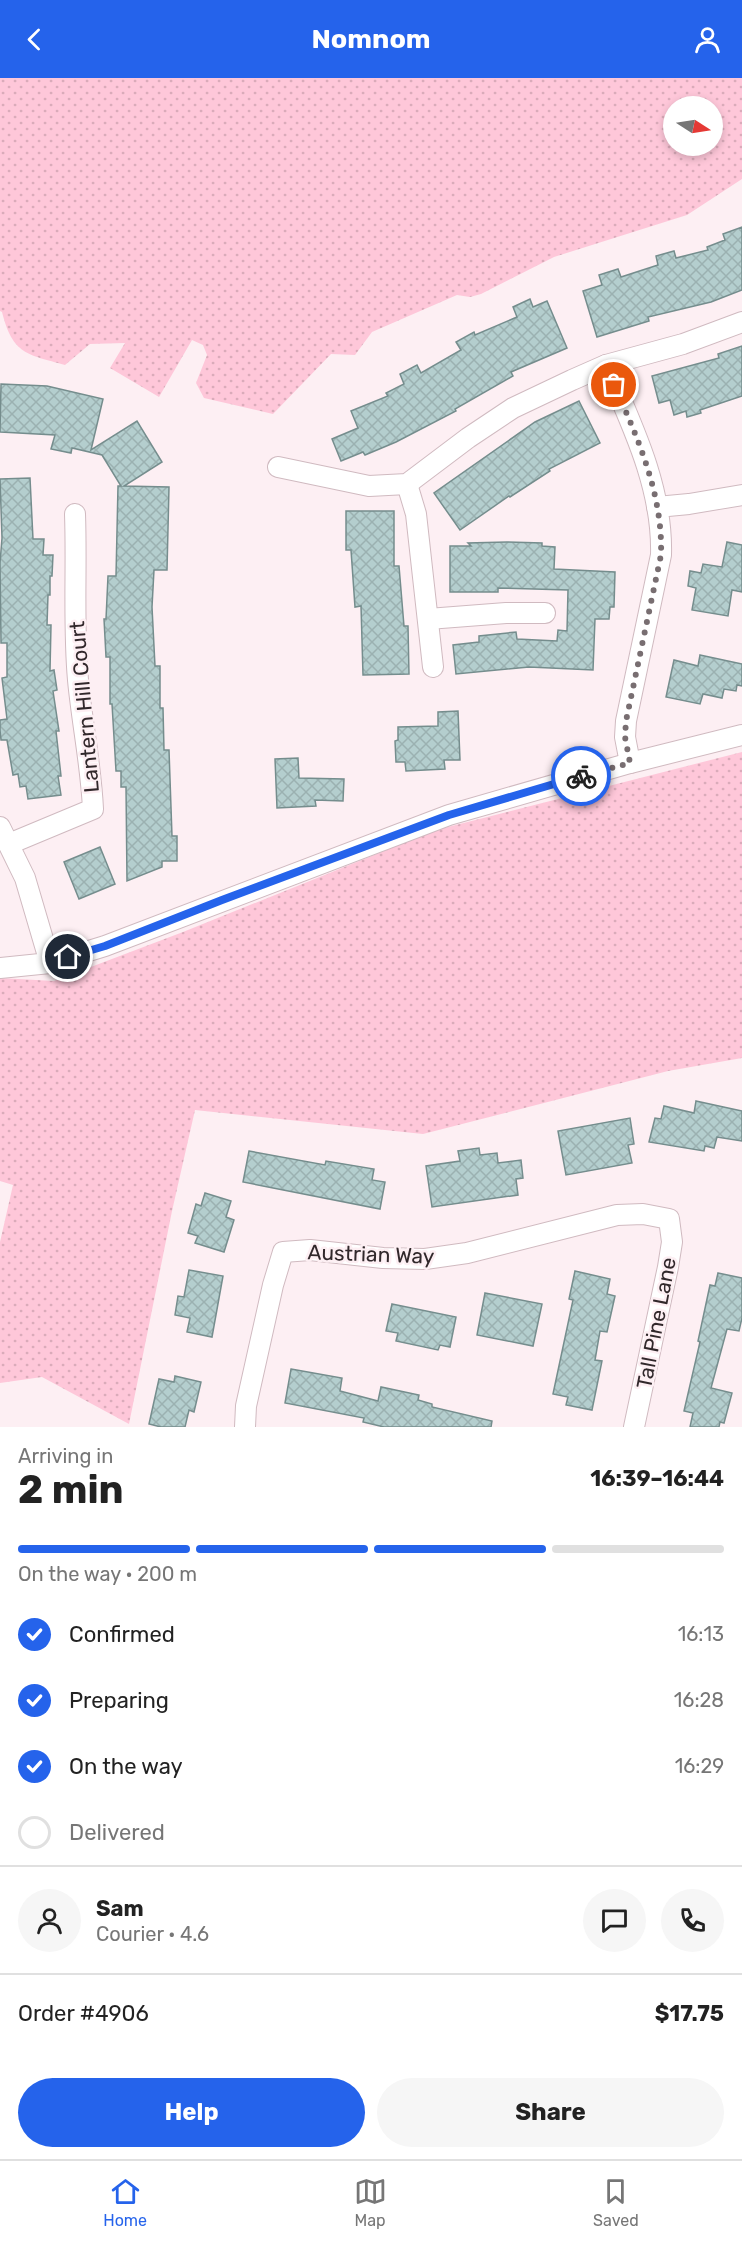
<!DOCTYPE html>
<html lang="en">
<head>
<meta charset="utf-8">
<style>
  body { margin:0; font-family:Rubik,sans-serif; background:#f6f6f6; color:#222; height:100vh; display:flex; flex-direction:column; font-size:22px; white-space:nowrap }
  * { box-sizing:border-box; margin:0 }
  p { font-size:20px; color:#767676 }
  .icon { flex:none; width:33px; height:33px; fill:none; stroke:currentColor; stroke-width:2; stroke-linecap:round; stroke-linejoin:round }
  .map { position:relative; height:1349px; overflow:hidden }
  .details { display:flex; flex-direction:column; background:#fff; flex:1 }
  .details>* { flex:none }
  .needle { width:39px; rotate:102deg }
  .controls { position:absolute; left:663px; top:18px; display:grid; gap:12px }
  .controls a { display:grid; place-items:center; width:60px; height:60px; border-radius:50%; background:#fff; box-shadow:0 3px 9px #0003; font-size:30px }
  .pin { position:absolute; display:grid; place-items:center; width:51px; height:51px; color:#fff; margin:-26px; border:3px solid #fff; border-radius:50%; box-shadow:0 2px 6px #0007 }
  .courier { position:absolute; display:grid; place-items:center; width:60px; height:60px; margin:-30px; border:4px solid #2563eb; border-radius:50%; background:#fff; color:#222; box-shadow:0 2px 8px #0007 }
  .headline em { font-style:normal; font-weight:700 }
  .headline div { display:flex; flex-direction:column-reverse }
  .headline { display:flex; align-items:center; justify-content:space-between; height:102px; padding:0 18px }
  h1 { font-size:39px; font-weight:700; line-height:45px }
  .bar { display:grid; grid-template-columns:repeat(4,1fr); gap:9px 6px; align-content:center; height:72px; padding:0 18px }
  .bar i { height:8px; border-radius:4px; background:#e0e0e0 }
  .bar .selected { background:#2563eb }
  .bar p { grid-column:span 4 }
  .line { display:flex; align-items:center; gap:15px; padding:0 18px; border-top:2px solid #e0e0e0 }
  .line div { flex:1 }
  .round { display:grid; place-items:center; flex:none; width:63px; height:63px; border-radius:32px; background:#f6f6f6 }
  ol { padding:0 18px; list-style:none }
  li { display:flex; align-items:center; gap:18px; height:66px }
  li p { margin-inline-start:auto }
  li .icon { padding:6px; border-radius:50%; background:#2563eb; color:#fff; stroke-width:4 }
  li:last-child { color:#767676 }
  li i { width:33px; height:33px; border:3px solid #e0e0e0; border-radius:50% }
  .button { display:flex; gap:12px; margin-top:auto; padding:12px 18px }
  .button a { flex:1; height:69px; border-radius:36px; background:#2563eb; color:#fff; font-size:24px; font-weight:700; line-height:69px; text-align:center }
  .button a+a { background:#f6f6f6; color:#222 }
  header { display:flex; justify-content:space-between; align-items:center; height:78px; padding:0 18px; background:#2563eb; color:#fff; font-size:27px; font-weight:700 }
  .dock { display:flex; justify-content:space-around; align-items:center; height:84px; border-top:2px solid #e0e0e0; background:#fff; font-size:16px; color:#767676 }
  .dock a { display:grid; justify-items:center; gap:3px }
  .dock .selected { color:#2563eb }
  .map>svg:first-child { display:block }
  .grass { fill:url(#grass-dots); fill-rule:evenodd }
  .building { fill:url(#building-cross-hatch); stroke:#758d8d; stroke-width:1.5 }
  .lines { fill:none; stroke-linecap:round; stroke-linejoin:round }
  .minor-casing { stroke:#d0bac0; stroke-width:22 }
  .minor { stroke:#fff; stroke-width:20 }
  .done { stroke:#786e71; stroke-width:6; stroke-dasharray:0 10.8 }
  .route { stroke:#2563eb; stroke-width:8 }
  .labels { text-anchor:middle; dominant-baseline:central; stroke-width:5; stroke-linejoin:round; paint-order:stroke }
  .street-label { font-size:21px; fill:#31282b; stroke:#fdeff3 }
</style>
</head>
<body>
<header><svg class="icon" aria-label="back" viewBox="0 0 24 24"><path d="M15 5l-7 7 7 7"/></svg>Nomnom<svg class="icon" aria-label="person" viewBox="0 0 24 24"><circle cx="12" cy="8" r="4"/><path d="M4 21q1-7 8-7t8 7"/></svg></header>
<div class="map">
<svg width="742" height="1349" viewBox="0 0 742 1349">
  <defs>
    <pattern id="grass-dots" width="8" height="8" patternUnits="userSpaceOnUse" patternTransform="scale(1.5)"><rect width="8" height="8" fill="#fec7d9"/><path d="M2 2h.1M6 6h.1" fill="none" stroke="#daabba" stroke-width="1.8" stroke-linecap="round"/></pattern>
    <pattern id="building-cross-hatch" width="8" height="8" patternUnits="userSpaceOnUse" patternTransform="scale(1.5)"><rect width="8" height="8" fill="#b4cece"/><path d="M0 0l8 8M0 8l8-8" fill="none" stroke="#9bb1b1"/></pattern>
  </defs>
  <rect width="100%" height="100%" fill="#fdeff3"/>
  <g class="grass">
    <path d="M0,0H742V101L687,137L554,179L481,216L470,219L457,217L372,254L355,277L331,276L273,336L204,320L196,305L207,277L203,267L192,262L159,319L110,290L125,265L90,266L65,287C27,276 13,277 2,234L0,233ZM674,28H712V68H674Z"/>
    <polygon points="742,674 742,980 668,993 423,1056 195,1032 172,1133 129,1346 42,1299 0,1305 0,1164 13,1107 0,1103 0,900 54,903 183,854 436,752"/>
  </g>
  <g class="building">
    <polygon points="742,149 742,212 711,224 648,239 649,243 597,259 583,213 602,207 599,197 618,191 621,199 658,187 656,178 674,173 676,180 708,172 707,169 725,162 723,156"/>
    <polygon points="530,221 533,229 547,223 567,270 511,294 513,298 455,331 456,333 396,364 365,377 363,374 341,383 332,361 358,350 351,333 388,318 386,315 404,306 400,296 417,287 421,295 461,272 456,264 474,254 475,257 517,239 513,229"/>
    <polygon points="742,268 742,318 700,332 701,335 687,339 686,333 674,337 670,322 659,325 652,298 719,280 718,276"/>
    <polygon points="1,306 47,308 103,321 91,372 137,343 162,384 124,408 169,409 167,492 154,492 152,529 155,588 160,588 160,630 163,630 164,672 169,672 172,758 177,758 177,783 162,783 162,789 127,803 126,709 121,709 121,693 116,693 112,626 110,626 110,579 106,579 104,541 106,541 108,498 116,498 118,408 121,408 102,377 72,370 71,375 51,371 55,357 0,354"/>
    <polygon points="579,323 600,365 549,391 550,393 510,419 509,418 460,452 434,415 535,344"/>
    <polygon points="30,400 33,461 44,461 43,477 53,477 52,498 50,498 50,517 48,517 47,547 51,547 50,593 54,592 57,612 53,613 59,653 56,653 61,698 58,698 61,717 28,721 26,708 20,709 18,696 13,697 7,662 1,662 0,652 0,642 7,641 2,600 7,599 7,565 1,565 0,485 2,460 0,401"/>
    <polygon points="346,433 394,433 394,488 399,488 404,548 408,548 409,596 363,597 361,528 355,529 351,472 346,472"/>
    <polygon points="507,464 542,465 542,468 555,469 554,491 615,494 614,529 610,529 609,541 595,541 593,592 529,589 456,596 453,567 479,564 479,558 516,554 517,561 557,563 558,552 567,553 568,512 498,510 498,514 450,514 450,468 471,468 468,465"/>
    <polygon points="727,464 742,467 742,514 732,512 728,538 692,532 696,510 688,508 690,493 701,495 703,486 722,489"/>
    <polygon points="700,577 742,586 742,608 737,607 736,613 724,611 722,620 703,616 700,626 666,619 674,582 698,588"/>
    <polygon points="458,633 460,682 444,682 445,691 406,693 405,684 396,684 395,663 398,662 398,649 438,648 438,634"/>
    <polygon points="298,680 299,700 344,701 343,723 315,722 316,728 277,730 275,681"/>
    <polygon points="100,769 115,806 79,821 64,784"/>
    <polygon points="696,1023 742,1033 742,1063 717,1059 714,1070 705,1068 704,1073 649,1064 655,1040 661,1041 664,1028 694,1035"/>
    <polygon points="630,1040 634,1066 628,1067 632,1085 566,1097 558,1053"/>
    <polygon points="479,1070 480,1077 497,1075 498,1085 521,1082 523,1100 516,1101 518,1117 432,1129 426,1088 460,1083 458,1073"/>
    <polygon points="249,1073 325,1087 326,1083 374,1091 372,1102 385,1104 380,1131 243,1104"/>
    <polygon points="205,1115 231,1123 226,1139 234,1142 224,1174 195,1165 198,1158 188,1155 196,1126 201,1128"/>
    <polygon points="189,1192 223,1198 212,1259 187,1254 190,1240 175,1237 178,1218 184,1219"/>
    <polygon points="575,1193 610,1201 607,1216 615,1218 607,1254 600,1253 595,1282 602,1283 592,1332 566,1327 568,1319 553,1316 573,1222 569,1221"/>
    <polygon points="718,1195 742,1200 742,1240 739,1253 727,1251 711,1310 732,1315 724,1345 720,1344 719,1349 690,1349 693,1335 684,1333 700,1264 698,1263 710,1207 715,1208"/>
    <polygon points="485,1215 542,1226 533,1268 477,1257"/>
    <polygon points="392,1226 456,1239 450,1269 440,1267 438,1272 396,1263 398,1255 386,1253"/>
    <polygon points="291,1291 342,1300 340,1313 378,1323 381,1309 419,1317 418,1322 432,1326 432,1329 492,1343 491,1349 384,1349 363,1344 364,1340 285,1325"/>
    <polygon points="175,1298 201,1304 194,1334 189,1332 185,1349 161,1349 149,1346 159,1301 174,1304"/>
  </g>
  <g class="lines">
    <g class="minor-casing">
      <g id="minor">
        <path d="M606,287C632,347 663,410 661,477L626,643L625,659L630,685"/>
        <polyline points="278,389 369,408 407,406 468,360 513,330 572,302 606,287 683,266 742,244"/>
        <polyline points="407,406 416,436 433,589"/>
        <polyline points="657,429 689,426 742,417"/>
        <polyline points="428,541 506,535 545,535"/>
        <polyline points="0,749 25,800 50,885"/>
        <path d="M9,766L93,731C91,687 82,645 78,602C73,547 77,491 75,436"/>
        <polyline points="0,890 50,885 105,868 449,737 630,685 742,657"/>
        <polyline points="245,1349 246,1328 273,1207 283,1174 310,1172 383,1180 425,1181 467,1175 617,1137 643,1136 669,1141 672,1164 668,1189 634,1349"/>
      </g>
    </g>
    <use href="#minor" class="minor"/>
  </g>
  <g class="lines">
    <path class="done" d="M581,698L630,685L625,659L626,643L661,477C663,417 638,360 614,307"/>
    <polyline class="route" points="68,879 105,868 222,822 449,737 581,698"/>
  </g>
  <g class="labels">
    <g class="street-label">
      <text transform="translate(84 629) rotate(-95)">Lantern Hill Court</text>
      <text transform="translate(371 1176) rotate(2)">Austrian Way</text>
      <text transform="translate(656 1245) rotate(-79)">Tall Pine Lane</text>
    </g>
  </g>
</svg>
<div class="controls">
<a><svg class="needle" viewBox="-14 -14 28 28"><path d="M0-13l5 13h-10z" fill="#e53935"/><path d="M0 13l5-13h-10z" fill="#767676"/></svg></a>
</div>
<div class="pin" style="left:614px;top:307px;background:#ea580c"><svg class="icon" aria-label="bag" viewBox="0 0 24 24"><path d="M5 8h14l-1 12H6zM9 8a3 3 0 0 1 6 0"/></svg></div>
<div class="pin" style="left:68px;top:879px;background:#1f2937"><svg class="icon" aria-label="home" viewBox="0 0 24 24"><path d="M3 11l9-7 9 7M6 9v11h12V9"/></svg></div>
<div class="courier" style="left:581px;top:698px"><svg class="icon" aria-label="bike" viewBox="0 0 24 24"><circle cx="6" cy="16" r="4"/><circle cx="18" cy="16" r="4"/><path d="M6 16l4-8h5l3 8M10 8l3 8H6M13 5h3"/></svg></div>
</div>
<section class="details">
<div class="headline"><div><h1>2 min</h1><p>Arriving in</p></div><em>16:39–16:44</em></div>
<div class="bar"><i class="selected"></i><i class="selected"></i><i class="selected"></i><i></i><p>On the way · 200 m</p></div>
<ol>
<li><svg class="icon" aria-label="check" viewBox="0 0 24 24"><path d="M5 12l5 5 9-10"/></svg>Confirmed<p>16:13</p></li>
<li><svg class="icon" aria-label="check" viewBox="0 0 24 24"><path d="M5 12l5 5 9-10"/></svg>Preparing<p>16:28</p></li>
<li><svg class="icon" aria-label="check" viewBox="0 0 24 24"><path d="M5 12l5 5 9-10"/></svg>On the way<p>16:29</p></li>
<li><i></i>Delivered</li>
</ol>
<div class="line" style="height:108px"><a class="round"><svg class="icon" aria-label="person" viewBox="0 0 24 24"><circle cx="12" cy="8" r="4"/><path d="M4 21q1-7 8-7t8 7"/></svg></a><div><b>Sam</b><p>Courier · 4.6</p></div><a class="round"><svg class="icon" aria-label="chat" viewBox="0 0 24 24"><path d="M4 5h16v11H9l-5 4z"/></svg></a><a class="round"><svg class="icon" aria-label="phone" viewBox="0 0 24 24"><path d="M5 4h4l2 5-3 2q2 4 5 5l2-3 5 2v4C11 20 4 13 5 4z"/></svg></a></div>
<div class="line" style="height:78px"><div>Order #4906</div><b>$17.75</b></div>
<div class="button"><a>Help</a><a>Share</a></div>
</section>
<nav class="dock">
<a class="selected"><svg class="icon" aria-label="home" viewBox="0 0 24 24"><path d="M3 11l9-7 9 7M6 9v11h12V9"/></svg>Home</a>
<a><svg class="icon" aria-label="map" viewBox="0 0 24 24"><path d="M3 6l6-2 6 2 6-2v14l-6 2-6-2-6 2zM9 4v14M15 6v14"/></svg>Map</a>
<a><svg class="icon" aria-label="saved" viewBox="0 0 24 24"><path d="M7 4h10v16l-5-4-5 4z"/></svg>Saved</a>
</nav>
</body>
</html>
